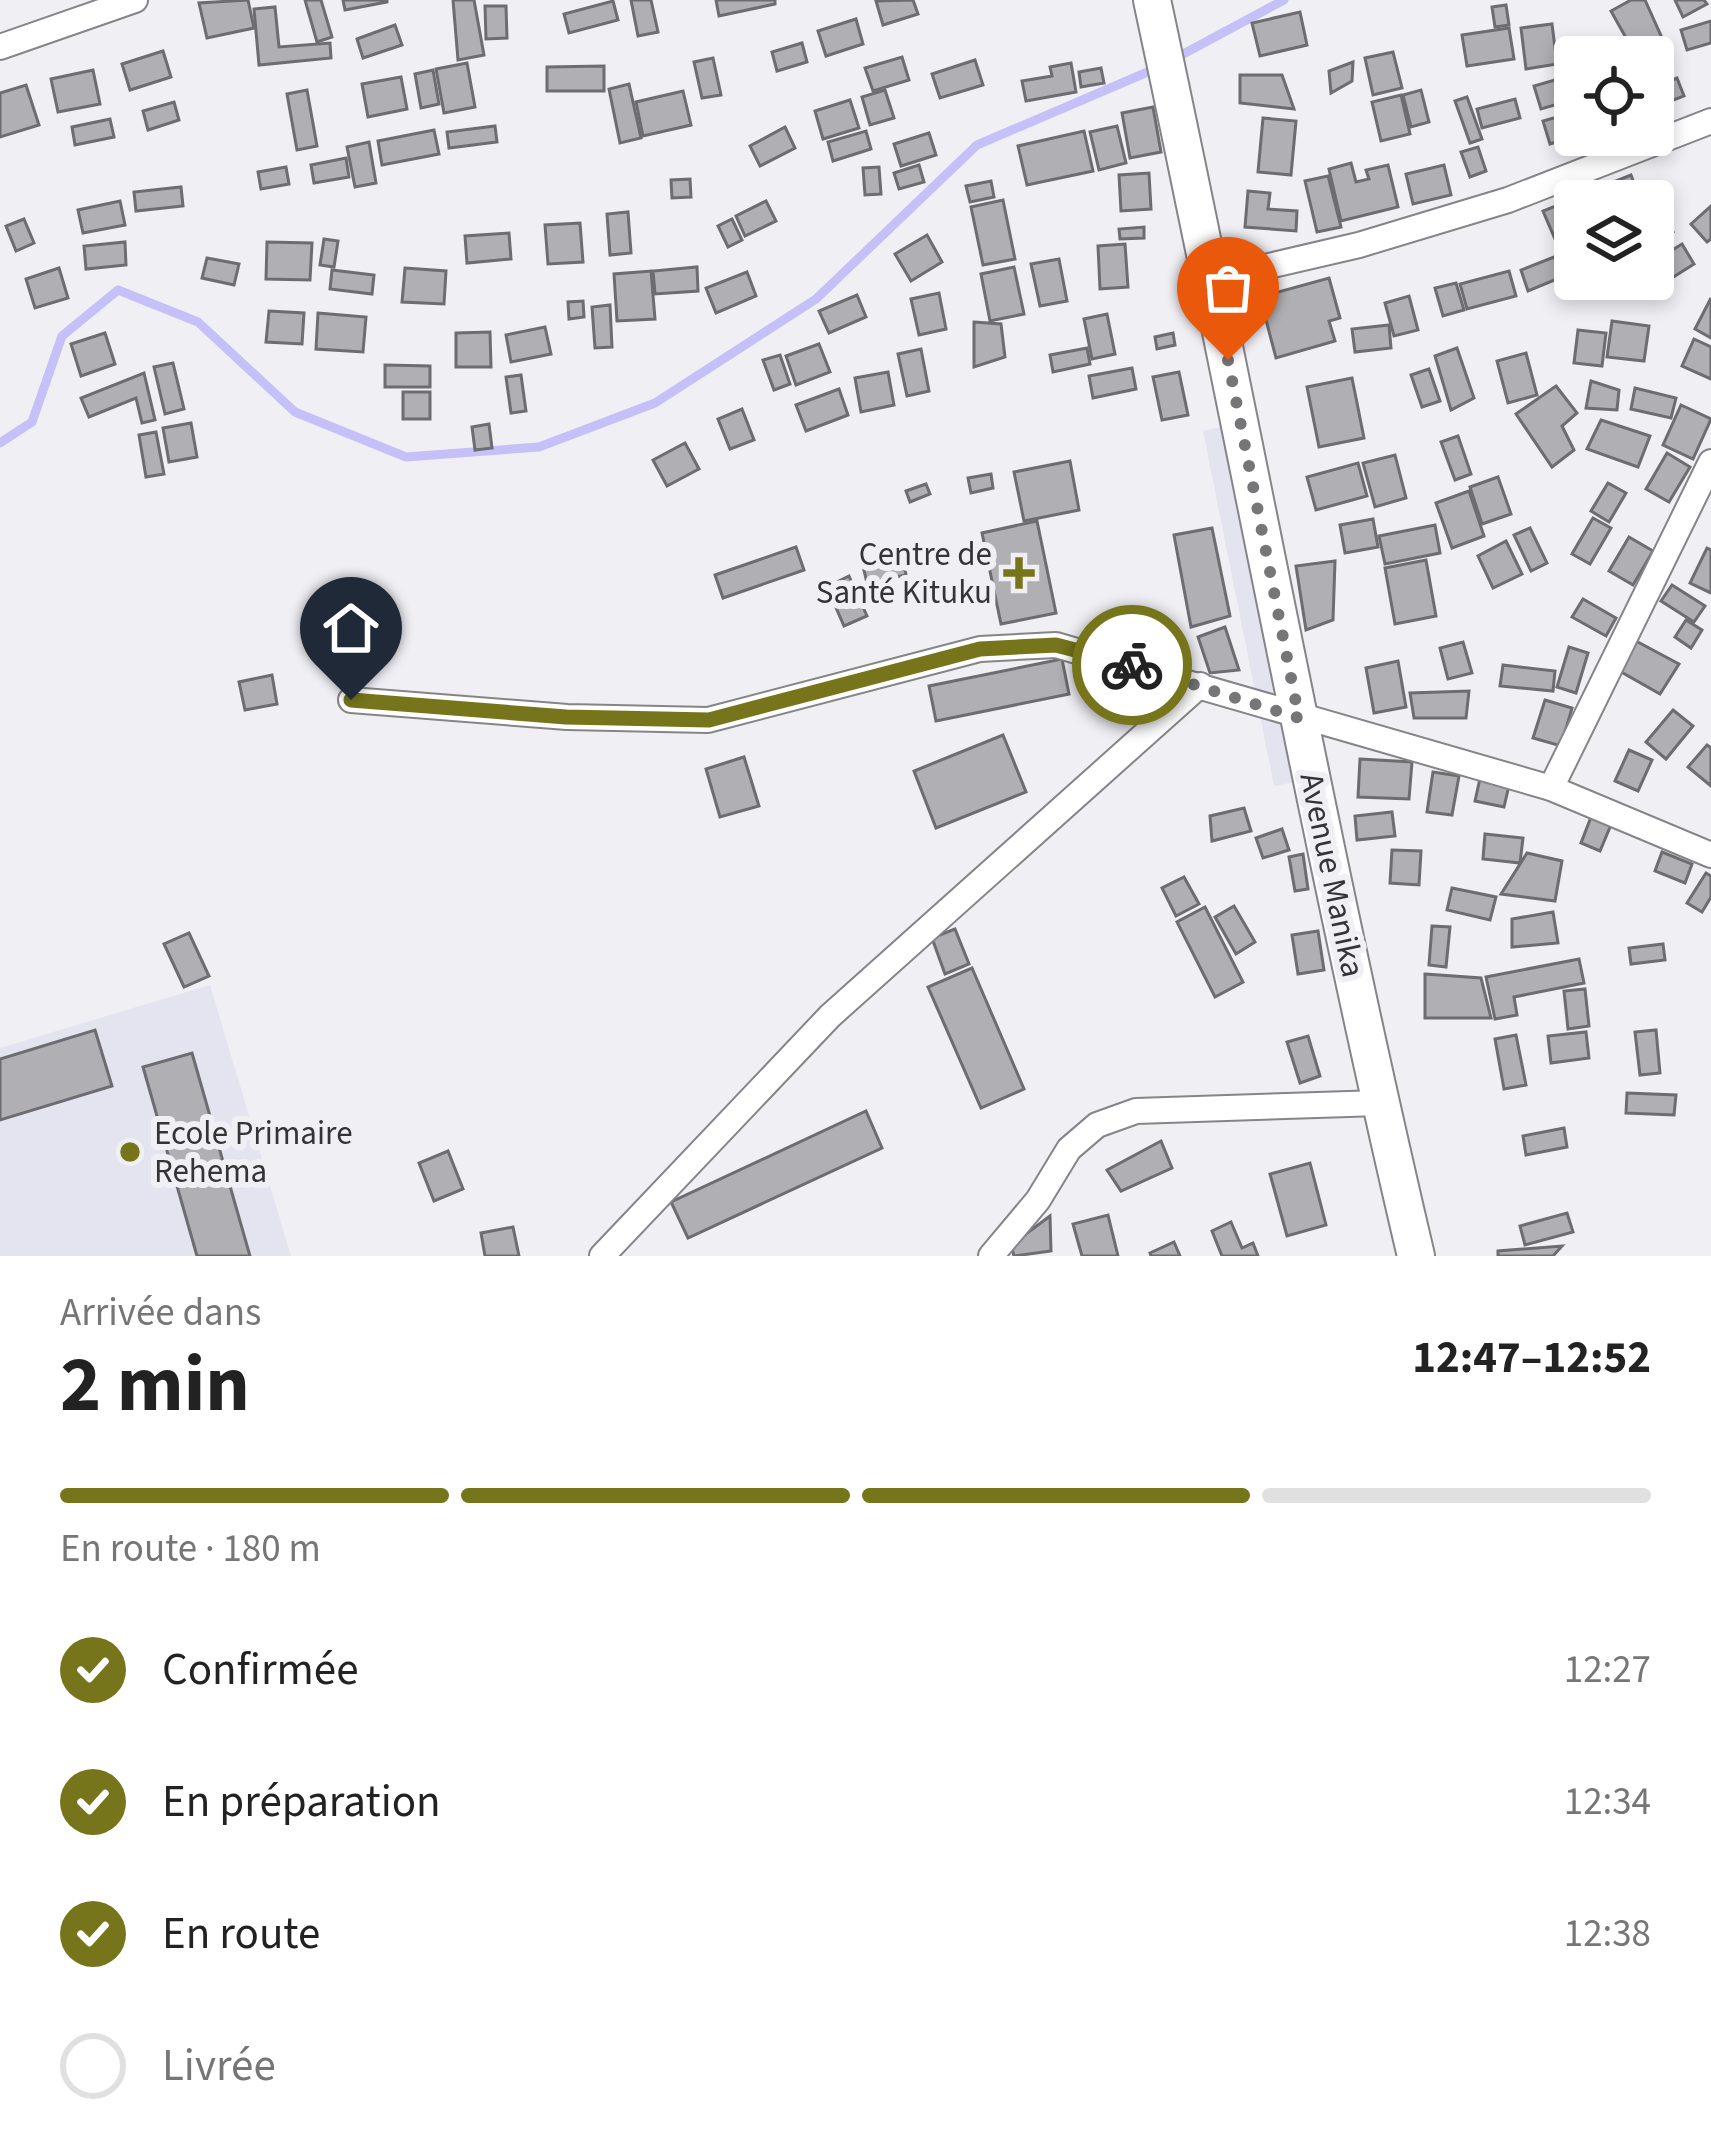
<!DOCTYPE html>
<html lang="fr">
<head>
<meta charset="utf-8">
<style>
  body { margin:0; font-family:"Source Sans 3",sans-serif; background:#f2f2f2; color:#222; height:100vh; display:flex; flex-direction:column; font-size:45px; white-space:nowrap }
  * { box-sizing:border-box; margin:0 }
  p { font-size:39px; color:#767676 }
  .icon { flex:none; width:66px; height:66px; fill:none; stroke:currentColor; stroke-width:2; stroke-linecap:round; stroke-linejoin:round }
  .map { position:relative; height:1256px; overflow:hidden }
  .panel { display:flex; flex-direction:column; background:#fff; flex:1 }
  .panel>* { flex:none }
  .buttons { position:absolute; left:1554px; top:36px; display:grid; gap:24px }
  .buttons a { display:grid; place-items:center; width:120px; height:120px; border-radius:12px; background:#fff; box-shadow:0 6px 18px #0003; font-size:60px }
  .pin { position:absolute; display:grid; place-items:center; width:102px; height:102px; color:#fff; margin:-123px -51px; border-radius:50% 50% 50% 0; rotate:-45deg; box-shadow:0 0 12px #0007 }
  .pin .icon { rotate:45deg }
  .courier { position:absolute; display:grid; place-items:center; width:120px; height:120px; margin:-60px; border:9px solid #76751b; border-radius:50%; background:#fff; color:#222; box-shadow:0 3px 15px #0007 }
  .overview em { font-style:normal; font-weight:700 }
  .overview div { display:flex; flex-direction:column-reverse }
  .overview { display:flex; align-items:center; justify-content:space-between; height:204px; padding:0 60px }
  h1 { font-size:78px; font-weight:700; line-height:90px }
  .bar { display:grid; grid-template-columns:repeat(4,1fr); gap:18px 12px; align-content:center; height:144px; padding:0 60px }
  .bar i { height:15px; border-radius:9px; background:#e0e0e0 }
  .bar .on { background:#76751b }
  .bar p { grid-column:span 4 }
  ol { padding:0 60px; list-style:none }
  li { display:flex; align-items:center; gap:36px; height:132px }
  li p { margin-inline-start:auto }
  li .icon { padding:12px; border-radius:50%; background:#76751b; color:#fff; stroke-width:4 }
  li:last-child { color:#767676 }
  li i { width:66px; height:66px; border:6px solid #e0e0e0; border-radius:50% }
  .map>svg:first-child { display:block }
  .built { fill:#e4e4f0 }
  .lines { fill:none; stroke-linecap:round; stroke-linejoin:round }
  .stream { stroke:#c5c0f7; stroke-width:9 }
  .building { fill:#b0afb4; stroke:#6d6d71; stroke-width:3 }
  .street-casing { stroke:#858489; stroke-width:28 }
  .secondary-casing { stroke:#858489; stroke-width:40 }
  .street { stroke:#fff; stroke-width:24 }
  .secondary { stroke:#fff; stroke-width:36 }
  .done { stroke:#767578; stroke-width:12; stroke-dasharray:0 21.6 }
  .route { stroke:#76751b; stroke-width:15 }
  .poi-dot { fill:#76751b; stroke:#f0eff4; stroke-width:4.5 }
  .labels { text-anchor:middle; dominant-baseline:central; stroke-width:12; stroke-linejoin:round; paint-order:stroke }
  .poi-label { font-size:33px; fill:#343436; stroke:#f0eff4; text-anchor:end }
  .street-label { font-size:33px; fill:#343436; stroke:#f0eff4 }
</style>
</head>
<body>
<div class="map">
<svg width="1711" height="1256" viewBox="0 0 1711 1256">
  <rect width="100%" height="100%" fill="#f0eff4"/>
  <g class="built">
    <polygon points="1234,424 1305,780 1274,786 1203,431"/>
    <polygon points="210,985 291,1256 0,1256 0,1048"/>
  </g>
  <g class="lines">
    <g class="stream">
      <polyline points="1172,60 1284,0"/>
      <polyline points="0,443 32,422 62,336 118,290 198,322 295,412 406,457 539,447 655,403 816,299 977,145 1157,68"/>
    </g>
  </g>
  <g class="building">
    <polygon points="248,0 254,28 207,38 199,3"/>
    <polygon points="305,0 321,0 332,37 317,42"/>
    <polygon points="343,0 387,0 387,2 345,10"/>
    <polygon points="453,0 474,0 484,55 458,60"/>
    <polygon points="631,0 651,0 658,32 638,36"/>
    <polygon points="716,0 775,0 775,4 719,16"/>
    <polygon points="913,0 918,14 883,25 876,1"/>
    <polygon points="1631,0 1645,0 1662,38 1635,54 1611,11"/>
    <polygon points="1675,0 1704,0 1707,4 1683,17"/>
    <polygon points="613,1 618,20 569,33 564,14"/>
    <polygon points="1506,5 1509,25 1495,27 1492,7"/>
    <polygon points="485,6 506,6 507,38 486,39"/>
    <polygon points="275,7 279,47 330,43 331,58 259,65 254,9"/>
    <polygon points="1300,12 1307,45 1260,56 1252,23"/>
    <polygon points="856,19 863,44 826,56 818,31"/>
    <polygon points="1711,21 1711,43 1687,50 1681,30"/>
    <polygon points="1552,24 1557,64 1526,69 1521,28"/>
    <polygon points="395,25 402,45 363,58 357,39"/>
    <polygon points="1509,28 1514,59 1467,66 1462,35"/>
    <polygon points="802,43 807,62 777,71 772,52"/>
    <polygon points="163,51 171,77 130,90 122,64"/>
    <polygon points="1393,52 1402,88 1373,95 1365,58"/>
    <polygon points="902,57 909,80 873,91 865,68"/>
    <polygon points="713,58 721,95 702,98 694,62"/>
    <polygon points="975,60 983,85 940,98 932,74"/>
    <polygon points="1353,62 1352,81 1331,93 1329,71"/>
    <polygon points="467,63 475,107 444,113 436,69"/>
    <polygon points="1071,63 1076,92 1026,101 1022,81 1052,76 1050,67"/>
    <polygon points="604,66 604,91 547,91 547,67"/>
    <polygon points="1101,68 1104,83 1081,87 1079,72"/>
    <polygon points="93,70 100,104 58,112 51,79"/>
    <polygon points="433,70 439,104 421,108 415,74"/>
    <polygon points="1240,75 1282,75 1294,109 1240,103"/>
    <polygon points="401,77 407,109 368,117 362,84"/>
    <polygon points="1565,77 1572,100 1541,109 1534,86"/>
    <polygon points="1677,78 1684,96 1653,108 1653,79 1656,87"/>
    <polygon points="629,84 641,138 620,143 609,89"/>
    <polygon points="26,85 39,125 0,137 0,93"/>
    <polygon points="307,90 317,146 297,150 287,94"/>
    <polygon points="885,90 894,118 870,125 862,97"/>
    <polygon points="1421,90 1429,122 1411,127 1403,95"/>
    <polygon points="683,91 691,125 643,136 636,102"/>
    <polygon points="1401,95 1410,134 1381,141 1372,102"/>
    <polygon points="1467,97 1482,139 1470,143 1455,101"/>
    <polygon points="1515,99 1520,118 1482,128 1477,109"/>
    <polygon points="850,100 859,128 823,139 815,111"/>
    <polygon points="174,102 179,120 148,130 143,111"/>
    <polygon points="1153,107 1161,152 1130,158 1122,113"/>
    <polygon points="1575,112 1578,135 1550,144 1543,121"/>
    <polygon points="1263,118 1296,121 1291,175 1258,172"/>
    <polygon points="110,119 114,137 75,145 72,127"/>
    <polygon points="495,126 497,142 449,148 447,132"/>
    <polygon points="1117,126 1126,163 1099,170 1090,132"/>
    <polygon points="785,127 795,148 760,166 750,146"/>
    <polygon points="434,130 439,154 382,165 378,141"/>
    <polygon points="866,131 871,149 833,161 828,142"/>
    <polygon points="1084,131 1093,171 1027,185 1018,146"/>
    <polygon points="929,133 936,155 901,166 894,144"/>
    <polygon points="369,142 376,183 355,187 347,147"/>
    <polygon points="1478,147 1486,171 1470,177 1461,152"/>
    <polygon points="346,158 349,177 314,183 311,165"/>
    <polygon points="1351,163 1356,182 1369,179 1366,170 1388,165 1398,207 1341,221 1329,169"/>
    <polygon points="919,165 924,182 899,189 894,173"/>
    <polygon points="1444,165 1451,195 1413,204 1406,174"/>
    <polygon points="286,167 289,184 261,189 258,172"/>
    <polygon points="879,167 881,194 865,195 863,168"/>
    <polygon points="1149,173 1151,209 1121,211 1119,175"/>
    <polygon points="1631,175 1641,201 1603,201 1598,188"/>
    <polygon points="1328,176 1341,227 1317,232 1305,181"/>
    <polygon points="690,179 691,197 672,198 671,180"/>
    <polygon points="991,181 994,197 970,202 966,186"/>
    <polygon points="181,187 183,206 136,211 134,192"/>
    <polygon points="1248,191 1270,193 1268,209 1297,211 1296,231 1245,227"/>
    <polygon points="1578,197 1575,231 1555,239 1543,211"/>
    <polygon points="1003,200 1015,259 983,265 971,207"/>
    <polygon points="120,201 125,225 83,233 78,210"/>
    <polygon points="766,201 776,221 745,236 736,216"/>
    <polygon points="1653,206 1673,232 1654,246 1653,244"/>
    <polygon points="1711,206 1711,239 1707,242 1691,224"/>
    <polygon points="628,212 631,253 610,255 607,214"/>
    <polygon points="24,219 34,243 16,251 6,226"/>
    <polygon points="732,219 742,240 728,247 718,226"/>
    <polygon points="580,223 583,262 548,264 545,225"/>
    <polygon points="1144,227 1144,238 1120,239 1119,229"/>
    <polygon points="509,233 511,259 467,263 465,236"/>
    <polygon points="927,235 942,262 911,281 895,254"/>
    <polygon points="324,239 338,241 334,267 320,265"/>
    <polygon points="125,242 126,265 86,269 84,246"/>
    <polygon points="267,242 312,243 310,280 266,279"/>
    <polygon points="1125,244 1128,287 1100,289 1098,246"/>
    <polygon points="1682,244 1694,264 1645,295 1635,279 1653,279 1653,262"/>
    <polygon points="1554,257 1562,277 1528,291 1521,270"/>
    <polygon points="207,258 239,264 234,285 202,278"/>
    <polygon points="1059,259 1067,301 1040,306 1031,264"/>
    <polygon points="697,267 698,291 655,294 653,271"/>
    <polygon points="1014,267 1024,314 990,321 981,274"/>
    <polygon points="59,268 68,298 35,308 26,279"/>
    <polygon points="405,268 446,271 444,304 402,302"/>
    <polygon points="332,270 374,275 372,294 330,289"/>
    <polygon points="651,271 655,319 617,321 614,274"/>
    <polygon points="1509,271 1516,296 1467,309 1460,284"/>
    <polygon points="747,272 756,296 716,313 706,288"/>
    <polygon points="1329,278 1340,318 1329,321 1335,341 1276,358 1260,297"/>
    <polygon points="1456,283 1464,310 1443,316 1435,288"/>
    <polygon points="939,293 946,329 919,335 911,299"/>
    <polygon points="857,295 866,317 829,333 819,311"/>
    <polygon points="1409,296 1418,330 1394,336 1385,303"/>
    <polygon points="1711,298 1711,338 1695,329"/>
    <polygon points="583,301 584,317 569,319 568,302"/>
    <polygon points="610,305 612,347 595,348 592,307"/>
    <polygon points="269,311 304,313 302,344 266,342"/>
    <polygon points="318,313 366,317 363,352 316,349"/>
    <polygon points="1107,314 1115,354 1092,359 1084,319"/>
    <polygon points="1612,321 1649,326 1644,361 1607,357"/>
    <polygon points="974,322 1001,324 1005,357 974,367"/>
    <polygon points="1389,325 1391,348 1355,352 1352,329"/>
    <polygon points="545,327 551,354 511,362 506,335"/>
    <polygon points="1578,330 1606,333 1602,366 1574,363"/>
    <polygon points="490,332 491,367 456,367 456,333"/>
    <polygon points="105,333 115,364 81,376 71,344"/>
    <polygon points="1173,333 1175,345 1157,349 1155,337"/>
    <polygon points="1694,339 1711,347 1711,379 1682,366"/>
    <polygon points="819,344 830,372 796,385 786,356"/>
    <polygon points="1087,348 1090,364 1053,372 1050,355"/>
    <polygon points="1457,348 1474,398 1451,410 1435,356"/>
    <polygon points="921,349 929,391 907,396 898,354"/>
    <polygon points="1526,353 1537,395 1508,403 1497,361"/>
    <polygon points="780,355 790,384 774,390 763,360"/>
    <polygon points="173,363 184,409 165,414 154,367"/>
    <polygon points="385,365 430,366 430,387 385,387"/>
    <polygon points="1132,368 1136,389 1093,398 1089,376"/>
    <polygon points="1429,369 1440,401 1422,407 1411,375"/>
    <polygon points="888,372 894,405 861,412 855,378"/>
    <polygon points="1179,372 1188,415 1162,420 1153,377"/>
    <polygon points="144,373 155,420 142,423 136,398 89,417 81,398"/>
    <polygon points="521,375 526,411 511,413 506,377"/>
    <polygon points="1352,378 1364,438 1319,447 1307,387"/>
    <polygon points="1591,381 1619,390 1617,410 1586,408"/>
    <polygon points="1556,386 1577,413 1562,426 1574,450 1552,467 1516,414"/>
    <polygon points="1635,388 1676,398 1671,418 1631,409"/>
    <polygon points="839,389 848,415 806,431 796,405"/>
    <rect x="403" y="392" width="27" height="27"/>
    <polygon points="1681,405 1711,419 1693,459 1663,445"/>
    <polygon points="742,409 754,440 730,449 718,419"/>
    <polygon points="1601,420 1650,436 1638,467 1587,449"/>
    <polygon points="191,423 197,457 169,462 163,428"/>
    <polygon points="489,424 492,448 475,450 472,427"/>
    <polygon points="156,432 164,474 146,477 139,435"/>
    <polygon points="1458,436 1471,474 1455,480 1441,442"/>
    <polygon points="685,443 699,469 667,486 653,460"/>
    <polygon points="1667,453 1690,467 1669,502 1646,489"/>
    <polygon points="1395,455 1406,498 1375,507 1363,463"/>
    <polygon points="1070,461 1079,510 1024,521 1014,472"/>
    <polygon points="1358,463 1367,496 1316,510 1307,477"/>
    <polygon points="991,474 993,488 971,493 968,478"/>
    <polygon points="1498,477 1511,514 1482,524 1470,487"/>
    <polygon points="1608,483 1626,493 1609,522 1591,511"/>
    <polygon points="926,484 930,494 910,502 906,491"/>
    <polygon points="1469,491 1484,536 1452,548 1436,503"/>
    <polygon points="1593,518 1611,528 1590,564 1572,554"/>
    <polygon points="1373,519 1378,547 1345,553 1340,525"/>
    <polygon points="1037,521 1056,613 1001,624 982,533"/>
    <polygon points="1435,525 1440,553 1385,564 1379,536"/>
    <polygon points="1212,528 1230,616 1191,627 1174,535"/>
    <polygon points="1530,528 1547,563 1531,571 1514,535"/>
    <polygon points="1629,537 1653,551 1633,585 1609,571"/>
    <polygon points="1506,541 1522,574 1493,588 1478,556"/>
    <polygon points="796,547 804,570 723,598 715,575"/>
    <polygon points="1707,548 1711,550 1711,593 1690,583"/>
    <polygon points="902,554 906,575 867,583 862,562"/>
    <polygon points="1426,560 1436,616 1395,624 1385,568"/>
    <polygon points="1335,561 1333,620 1306,630 1296,566"/>
    <polygon points="849,576 867,616 844,626 827,587"/>
    <polygon points="1672,585 1705,606 1694,622 1661,601"/>
    <polygon points="1583,599 1616,618 1606,636 1572,617"/>
    <polygon points="1686,620 1702,630 1691,648 1675,637"/>
    <polygon points="1225,627 1239,670 1210,673 1198,637"/>
    <polygon points="1636,641 1679,664 1660,694 1616,669"/>
    <polygon points="1463,642 1472,673 1448,679 1440,648"/>
    <polygon points="1569,647 1588,653 1576,693 1557,687"/>
    <polygon points="1062,659 1069,694 936,721 929,686"/>
    <polygon points="1398,661 1406,707 1374,713 1366,668"/>
    <polygon points="1503,665 1555,671 1553,691 1500,686"/>
    <polygon points="272,675 277,704 245,710 239,682"/>
    <polygon points="1469,691 1466,718 1414,718 1410,693"/>
    <polygon points="1545,700 1572,708 1561,746 1533,738"/>
    <polygon points="1673,710 1693,726 1666,759 1646,742"/>
    <polygon points="1003,735 1026,792 936,828 914,771"/>
    <polygon points="1707,745 1711,748 1711,786 1688,767"/>
    <polygon points="1629,750 1652,760 1638,791 1615,781"/>
    <polygon points="744,757 759,806 720,817 706,769"/>
    <polygon points="1360,759 1412,762 1409,799 1358,797"/>
    <polygon points="1433,772 1459,776 1452,815 1427,812"/>
    <polygon points="1481,774 1510,781 1504,807 1475,801"/>
    <polygon points="1244,808 1251,831 1212,841 1210,816"/>
    <polygon points="1392,812 1395,836 1357,840 1355,816"/>
    <polygon points="1593,812 1613,820 1600,851 1581,843"/>
    <polygon points="1282,829 1289,850 1263,858 1256,838"/>
    <polygon points="1485,834 1523,838 1520,863 1483,859"/>
    <polygon points="1392,850 1421,851 1419,885 1390,883"/>
    <polygon points="1662,852 1692,864 1685,883 1655,871"/>
    <polygon points="1527,853 1562,861 1555,901 1501,894"/>
    <polygon points="1303,854 1308,889 1295,891 1289,857"/>
    <polygon points="1706,873 1711,876 1711,897 1702,912 1687,903"/>
    <polygon points="1184,877 1199,904 1176,916 1162,888"/>
    <polygon points="1452,888 1496,897 1490,920 1447,910"/>
    <polygon points="1234,906 1255,942 1236,954 1215,917"/>
    <polygon points="1205,907 1243,982 1215,997 1177,922"/>
    <polygon points="1553,912 1558,943 1512,947 1512,919"/>
    <polygon points="1432,926 1450,927 1446,967 1429,965"/>
    <polygon points="955,929 969,964 945,974 932,938"/>
    <polygon points="1318,931 1324,970 1298,974 1292,935"/>
    <polygon points="189,933 209,976 184,987 164,944"/>
    <polygon points="1663,944 1665,960 1631,964 1629,948"/>
    <polygon points="1579,959 1584,983 1514,997 1517,1015 1495,1019 1486,977"/>
    <polygon points="972,968 1024,1089 981,1108 928,987"/>
    <polygon points="1425,974 1481,978 1491,1018 1425,1018"/>
    <polygon points="1585,989 1589,1026 1568,1029 1564,991"/>
    <polygon points="95,1030 112,1086 0,1120 0,1059"/>
    <polygon points="1656,1030 1660,1073 1640,1075 1635,1032"/>
    <polygon points="1586,1032 1589,1058 1551,1063 1548,1036"/>
    <polygon points="1516,1035 1526,1085 1504,1089 1495,1039"/>
    <polygon points="1308,1036 1320,1076 1300,1083 1287,1042"/>
    <polygon points="192,1053 250,1256 197,1256 143,1067"/>
    <polygon points="1627,1093 1676,1095 1674,1115 1626,1113"/>
    <polygon points="866,1111 882,1148 688,1238 671,1202"/>
    <polygon points="1564,1128 1567,1147 1526,1155 1523,1136"/>
    <polygon points="1161,1141 1172,1168 1121,1191 1107,1170"/>
    <polygon points="448,1151 463,1189 434,1201 419,1163"/>
    <polygon points="1310,1163 1326,1225 1287,1236 1270,1174"/>
    <polygon points="1567,1213 1573,1232 1525,1245 1520,1226"/>
    <polygon points="1108,1215 1118,1256 1082,1256 1073,1224"/>
    <polygon points="1050,1216 1051,1251 1014,1256 1011,1245"/>
    <polygon points="1231,1222 1242,1248 1253,1243 1258,1256 1222,1256 1212,1231"/>
    <polygon points="513,1227 519,1256 485,1256 481,1233"/>
    <polygon points="1174,1242 1180,1256 1151,1256 1150,1253"/>
    <polygon points="1562,1246 1553,1256 1498,1256 1498,1251"/>
  </g>
  <g class="lines">
    <g class="street-casing">
      <g id="street">
        <polyline points="0,47 135,0"/>
        <polyline points="1213,279 1359,245 1508,200 1711,121"/>
        <polyline points="351,700 567,717 708,720 980,649 1056,645 1551,788 1711,855"/>
        <polyline points="1551,788 1711,462"/>
        <polyline points="602,1256 830,1016 1200,685"/>
        <polyline points="991,1256 1038,1200 1069,1149 1097,1125 1136,1111 1380,1103"/>
      </g>
    </g>
    <g class="secondary-casing">
      <path id="secondary" d="M1152,0C1242,418 1318,840 1416,1256"/>
    </g>
    <use href="#street" class="street"/>
    <use href="#secondary" class="secondary"/>
  </g>
  <g class="lines">
    <polyline class="done" points="1132,665 1299,718 1228,360"/>
    <polyline class="route" points="351,700 566,717 709,720 980,649 1056,645 1132,665"/>
  </g>
  <g class="poi-dot">
    <path d="M1013 555h12v12h12v12h-12v12h-12v-12h-12v-12h12z"/>
    <circle cx="130" cy="1152" r="12"/>
  </g>
  <g class="labels">
    <g class="poi-label">
      <text x="992" y="554">Centre de<tspan x="992" dy="38">Santé Kituku</tspan></text>
      <text x="154" y="1133" text-anchor="start">Ecole Primaire<tspan x="154" dy="38">Rehema</tspan></text>
    </g>
    <g class="street-label">
      <text transform="translate(1332 875) rotate(78)">Avenue Manika</text>
    </g>
  </g>
</svg>
<div class="buttons">
<a><svg class="icon" aria-label="locate" viewBox="0 0 24 24"><circle cx="12" cy="12" r="6"/><path d="M12 2v4M12 18v4M2 12h4M18 12h4"/></svg></a>
<a><svg class="icon" aria-label="layers" viewBox="0 0 24 24"><path d="M12 4l9 5-9 5-9-5zM3 14l9 5 9-5"/></svg></a>
</div>
<div class="pin" style="left:1228px;top:360px;background:#ea580c"><svg class="icon" aria-label="bag" viewBox="0 0 24 24"><path d="M5 8h14l-1 12H6zM9 8a3 3 0 0 1 6 0"/></svg></div>
<div class="pin" style="left:351px;top:700px;background:#1f2937"><svg class="icon" aria-label="home" viewBox="0 0 24 24"><path d="M3 11l9-7 9 7M6 9v11h12V9"/></svg></div>
<div class="courier" style="left:1132px;top:665px"><svg class="icon" aria-label="bike" viewBox="0 0 24 24"><circle cx="6" cy="16" r="4"/><circle cx="18" cy="16" r="4"/><path d="M6 16l4-8h5l3 8M10 8l3 8H6M13 5h3"/></svg></div>
</div>
<section class="panel">
<div class="overview"><div><h1>2 min</h1><p>Arrivée dans</p></div><em>12:47–12:52</em></div>
<div class="bar"><i class="on"></i><i class="on"></i><i class="on"></i><i></i><p>En route · 180 m</p></div>
<ol>
<li><svg class="icon" aria-label="check" viewBox="0 0 24 24"><path d="M5 12l5 5 9-10"/></svg>Confirmée<p>12:27</p></li>
<li><svg class="icon" aria-label="check" viewBox="0 0 24 24"><path d="M5 12l5 5 9-10"/></svg>En préparation<p>12:34</p></li>
<li><svg class="icon" aria-label="check" viewBox="0 0 24 24"><path d="M5 12l5 5 9-10"/></svg>En route<p>12:38</p></li>
<li><i></i>Livrée</li>
</ol>
</section>
</body>
</html>
